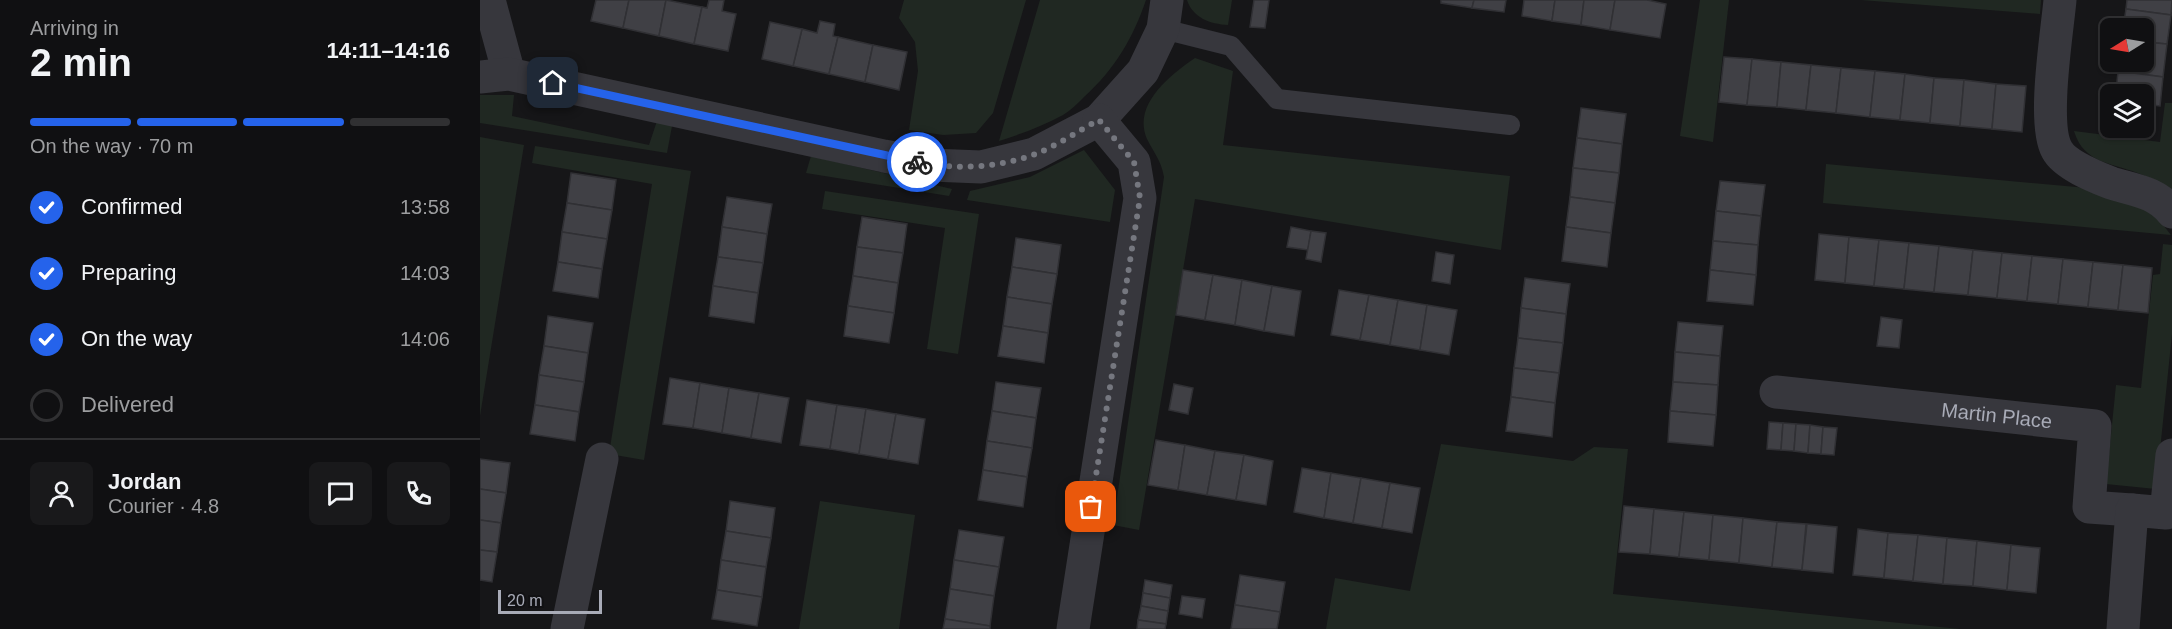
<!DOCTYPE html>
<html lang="en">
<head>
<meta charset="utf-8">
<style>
  body { margin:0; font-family:Helvetica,sans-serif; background:#19191b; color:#f1f3f6; height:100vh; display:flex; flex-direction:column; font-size:22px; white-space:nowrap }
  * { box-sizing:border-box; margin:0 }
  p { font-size:20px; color:#9c9d9f }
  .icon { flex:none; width:33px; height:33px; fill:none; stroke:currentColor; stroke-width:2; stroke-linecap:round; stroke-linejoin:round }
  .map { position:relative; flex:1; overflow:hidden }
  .details { display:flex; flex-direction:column; background:#101012; width:480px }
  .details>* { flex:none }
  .needle { width:39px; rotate:259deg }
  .fabs { position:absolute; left:1620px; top:18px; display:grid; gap:12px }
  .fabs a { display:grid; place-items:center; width:54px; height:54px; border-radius:9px; background:#101012; box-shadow:0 2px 4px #0004,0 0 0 2px #303032; font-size:30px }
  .scale { position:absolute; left:18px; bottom:15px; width:104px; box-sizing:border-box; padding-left:6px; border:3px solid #a8abb7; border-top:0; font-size:16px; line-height:21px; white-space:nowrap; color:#a8abb7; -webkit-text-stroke:4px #111113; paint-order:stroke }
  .pin { position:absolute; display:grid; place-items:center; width:51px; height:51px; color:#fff; margin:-26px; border-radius:12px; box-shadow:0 3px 9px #0006 }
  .courier { position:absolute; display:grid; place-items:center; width:60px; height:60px; margin:-30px; border:4px solid #2563eb; border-radius:50%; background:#fff; color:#222; box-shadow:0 2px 8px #0007 }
  .summary em { font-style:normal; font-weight:700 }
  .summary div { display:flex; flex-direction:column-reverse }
  .summary { display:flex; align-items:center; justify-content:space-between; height:102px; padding:0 30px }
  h1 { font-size:39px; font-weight:700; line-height:45px }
  .bar { display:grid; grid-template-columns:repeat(4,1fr); gap:9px 6px; align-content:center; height:72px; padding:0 30px }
  .bar i { height:8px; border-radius:4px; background:#303032 }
  .bar .on { background:#2563eb }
  .bar p { grid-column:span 4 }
  .line { display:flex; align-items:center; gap:15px; padding:0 30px; border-top:2px solid #303032 }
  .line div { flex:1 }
  .round { display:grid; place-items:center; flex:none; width:63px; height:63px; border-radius:9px; background:#19191b }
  ol { padding:0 30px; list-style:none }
  li { display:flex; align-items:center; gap:18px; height:66px }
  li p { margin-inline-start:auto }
  li .icon { padding:6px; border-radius:50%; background:#2563eb; color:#fff; stroke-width:4 }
  li:last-child { color:#9c9d9f }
  li i { width:33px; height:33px; border:3px solid #303032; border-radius:50% }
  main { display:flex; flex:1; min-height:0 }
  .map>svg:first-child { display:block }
  .green { fill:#202822 }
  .building { fill:#404045; stroke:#303034; stroke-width:1.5 }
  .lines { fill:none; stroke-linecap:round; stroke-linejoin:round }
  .lane { stroke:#37373d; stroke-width:20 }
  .street { stroke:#37373d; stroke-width:33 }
  .done { stroke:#75777f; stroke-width:6; stroke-dasharray:0 10.8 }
  .route { stroke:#2563eb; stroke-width:8 }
  .labels { text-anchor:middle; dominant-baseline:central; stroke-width:4.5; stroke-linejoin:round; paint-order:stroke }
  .street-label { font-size:20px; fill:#a8abb7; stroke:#111113 }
</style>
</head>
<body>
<main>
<section class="details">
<div class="summary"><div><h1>2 min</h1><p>Arriving in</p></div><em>14:11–14:16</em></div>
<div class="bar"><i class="on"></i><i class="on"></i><i class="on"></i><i></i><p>On the way · 70 m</p></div>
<ol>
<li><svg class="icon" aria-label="check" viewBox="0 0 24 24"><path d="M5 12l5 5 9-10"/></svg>Confirmed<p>13:58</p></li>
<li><svg class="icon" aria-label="check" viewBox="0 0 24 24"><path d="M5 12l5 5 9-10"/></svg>Preparing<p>14:03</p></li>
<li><svg class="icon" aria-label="check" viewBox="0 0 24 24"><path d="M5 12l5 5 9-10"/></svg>On the way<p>14:06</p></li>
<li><i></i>Delivered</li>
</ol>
<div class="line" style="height:108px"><a class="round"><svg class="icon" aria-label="person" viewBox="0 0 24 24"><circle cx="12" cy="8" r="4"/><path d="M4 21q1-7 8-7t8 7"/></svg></a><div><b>Jordan</b><p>Courier · 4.8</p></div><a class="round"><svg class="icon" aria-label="chat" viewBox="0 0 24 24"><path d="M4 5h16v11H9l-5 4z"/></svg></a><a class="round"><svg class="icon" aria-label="phone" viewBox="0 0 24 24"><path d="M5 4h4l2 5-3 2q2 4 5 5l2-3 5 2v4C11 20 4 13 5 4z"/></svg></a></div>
</section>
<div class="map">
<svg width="1692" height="629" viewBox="0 0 1692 629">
  <rect width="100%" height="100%" fill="#161618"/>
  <g class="green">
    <polygon points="424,0 546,0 513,113 496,133 463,135 429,130 438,71 435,42 419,18"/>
    <path d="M560,0H666C653,38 635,69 604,97C598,103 591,110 583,115C563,126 541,134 519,141Z"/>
    <path d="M707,0H752L748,25C730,24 713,18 707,0Z"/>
    <polygon points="1220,0 1249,0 1233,142 1200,136"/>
    <polygon points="1381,0 1561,0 1560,14"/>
    <path d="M715,58L753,71L743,145L1030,176L1021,250L715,199L659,530L633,525L684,177C681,160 674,153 667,139C652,105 690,75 715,58Z"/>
    <polygon points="0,95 34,95 32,116 169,145 177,121 192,126 187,153 0,123"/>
    <path d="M1685,103H1692V192C1684,185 1673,179 1663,175C1635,163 1604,165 1594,131L1680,142Z"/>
    <polygon points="0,137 44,145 0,416"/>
    <polygon points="55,146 211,171 164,460 129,454 172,184 52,163"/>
    <polygon points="604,150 635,190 630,222 487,200 490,191 550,177"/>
    <polygon points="331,156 472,189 469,196 326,173"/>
    <polygon points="1346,164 1607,188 1662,207 1680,221 1691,235 1343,203"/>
    <polygon points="345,191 499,214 478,354 447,349 465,228 342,209"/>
    <polygon points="1683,244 1692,245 1692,334 1676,489 1626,484 1636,385 1661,388 1673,275 1680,274"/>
    <polygon points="961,444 1093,461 1114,447 1148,449 1133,594 1480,629 846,629 855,578 930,591"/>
    <polygon points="340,501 435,515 419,629 319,629"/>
  </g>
  <g class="building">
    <polygon points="116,0 149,0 143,28 111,21"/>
    <polygon points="149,0 186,0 179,36 143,28"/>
    <polygon points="186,0 222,7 214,44 179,36"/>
    <polygon points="229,0 244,0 242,11 256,14 248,51 214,44 222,7 227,8"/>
    <polygon points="774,0 789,0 785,28 770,27"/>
    <polygon points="961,0 994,0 992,8 961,3"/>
    <polygon points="994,0 1026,0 1024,12 992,8"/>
    <polygon points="1044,0 1075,0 1072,21 1042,16"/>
    <polygon points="1075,0 1104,0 1101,25 1072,21"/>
    <polygon points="1104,0 1135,0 1130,30 1101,25"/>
    <polygon points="1135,0 1167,0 1186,4 1180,38 1130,30"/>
    <polygon points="1647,0 1692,0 1691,15 1646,9"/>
    <polygon points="1646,9 1691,15 1687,44 1664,42 1664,28 1643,28"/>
    <polygon points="340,21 355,24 353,36 358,37 349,74 313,66 322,29 337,33"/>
    <polygon points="290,22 322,29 313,66 282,59"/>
    <polygon points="358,37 393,45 385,82 349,74"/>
    <polygon points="1664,42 1687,44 1683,77 1638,71 1639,62 1664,62"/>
    <polygon points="393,45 427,52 419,90 385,82"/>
    <polygon points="1244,57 1272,59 1267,105 1239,102"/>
    <polygon points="1272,59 1301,62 1297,107 1267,105"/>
    <polygon points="1301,62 1331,65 1326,110 1297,107"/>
    <polygon points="1331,65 1361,68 1356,113 1326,110"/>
    <polygon points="1361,68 1395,71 1390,117 1356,113"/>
    <polygon points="1395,71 1425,74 1420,120 1390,117"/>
    <polygon points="1638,71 1683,77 1680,106 1664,104 1664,94 1636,94"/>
    <polygon points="1425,74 1454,78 1450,123 1420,120"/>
    <polygon points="1454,78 1484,80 1480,126 1450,123"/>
    <polygon points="1484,80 1516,84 1512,129 1480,126"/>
    <polygon points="1516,84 1546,86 1542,132 1512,129"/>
    <polygon points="1101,108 1146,114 1142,144 1097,138"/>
    <polygon points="1097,138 1142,144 1139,173 1093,168"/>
    <polygon points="1093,168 1139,173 1135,203 1090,197"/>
    <polygon points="91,173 136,180 132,210 87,203"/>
    <polygon points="1240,181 1285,185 1281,216 1236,211"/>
    <polygon points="247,197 292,204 287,234 242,227"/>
    <polygon points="1090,197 1135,203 1131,233 1086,227"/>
    <polygon points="87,203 132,210 127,239 82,232"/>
    <polygon points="1236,211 1281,216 1278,245 1233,241"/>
    <polygon points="382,217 427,224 423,253 377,247"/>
    <polygon points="242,227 287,234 283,263 238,257"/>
    <polygon points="811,227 831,231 828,250 807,247"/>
    <polygon points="1086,227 1131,233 1127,267 1082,261"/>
    <polygon points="831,231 846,233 841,262 826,259"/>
    <polygon points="82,232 127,239 122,269 78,262"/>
    <polygon points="1339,234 1369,237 1365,283 1335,280"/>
    <polygon points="1369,237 1399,240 1394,286 1365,283"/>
    <polygon points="536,238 581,245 577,274 532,267"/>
    <polygon points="1399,240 1429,243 1424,289 1394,286"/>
    <polygon points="1233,241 1278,245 1276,275 1230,270"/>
    <polygon points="1429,243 1459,246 1454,292 1424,289"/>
    <polygon points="1459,246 1493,250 1488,295 1454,292"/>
    <polygon points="377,247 423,253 418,283 373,276"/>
    <polygon points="1493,250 1522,253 1517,298 1488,295"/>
    <polygon points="956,252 974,255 970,284 952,281"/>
    <polygon points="1522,253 1552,256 1547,301 1517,298"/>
    <polygon points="1552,256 1583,259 1578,304 1547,301"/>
    <polygon points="238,257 283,263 278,293 233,286"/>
    <polygon points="1583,259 1613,262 1608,307 1578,304"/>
    <polygon points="78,262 122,269 118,298 73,291"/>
    <polygon points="1613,262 1643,265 1638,310 1608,307"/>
    <polygon points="1643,265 1672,268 1668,313 1638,310"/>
    <polygon points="532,267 577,274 572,304 527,297"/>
    <polygon points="703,270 733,275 725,320 696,315"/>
    <polygon points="1230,270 1276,275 1273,305 1227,301"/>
    <polygon points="733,275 762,280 755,325 725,320"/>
    <polygon points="373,276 418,283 414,313 368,306"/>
    <polygon points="1045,278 1090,284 1086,314 1041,308"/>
    <polygon points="762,280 792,286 784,331 755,325"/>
    <polygon points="233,286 278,293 274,323 229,316"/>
    <polygon points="792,286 821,291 814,336 784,331"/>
    <polygon points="859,290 889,295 880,340 851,335"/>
    <polygon points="889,295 918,300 910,345 880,340"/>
    <polygon points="527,297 572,304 568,333 523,326"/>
    <polygon points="918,300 947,305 940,350 910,345"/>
    <polygon points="947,305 977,310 969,355 940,350"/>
    <polygon points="368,306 414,313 409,343 364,336"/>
    <polygon points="1041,308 1086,314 1083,343 1038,338"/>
    <polygon points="68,316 113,323 108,353 64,346"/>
    <polygon points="1401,317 1422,320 1419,348 1397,346"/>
    <polygon points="1198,322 1243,326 1240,356 1195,352"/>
    <polygon points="523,326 568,333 564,363 518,356"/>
    <polygon points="1038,338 1083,343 1079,373 1034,368"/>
    <polygon points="64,346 108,353 104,382 59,375"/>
    <polygon points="1195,352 1240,356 1238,385 1193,382"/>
    <polygon points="1034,368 1079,373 1075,403 1031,397"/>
    <polygon points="59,375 104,382 99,412 55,405"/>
    <polygon points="190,378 220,383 213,428 183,424"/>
    <polygon points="516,382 561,388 556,418 512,411"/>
    <polygon points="1193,382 1238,385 1236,415 1190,411"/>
    <polygon points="220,383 249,388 242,433 213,428"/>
    <polygon points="694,384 713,388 708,414 689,410"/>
    <polygon points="249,388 279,393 271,438 242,433"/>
    <polygon points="279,393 309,398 301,443 271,438"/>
    <polygon points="1031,397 1075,403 1072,437 1026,431"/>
    <polygon points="327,400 357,405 350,449 320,445"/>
    <polygon points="55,405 99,412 95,441 50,434"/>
    <polygon points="357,405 386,409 379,454 350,449"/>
    <polygon points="386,409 416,414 408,459 379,454"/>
    <polygon points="512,411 556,418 552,448 507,441"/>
    <polygon points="1190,411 1236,415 1233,446 1188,442"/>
    <polygon points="416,414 445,419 438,464 408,459"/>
    <polygon points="1289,422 1303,423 1301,450 1287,449"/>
    <polygon points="1303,423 1316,424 1314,451 1301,450"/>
    <polygon points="1316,424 1330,425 1328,453 1314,451"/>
    <polygon points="1330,425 1343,427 1341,454 1328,453"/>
    <polygon points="1343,427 1357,428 1354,455 1341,454"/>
    <polygon points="676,440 705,445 698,490 668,485"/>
    <polygon points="507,441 552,448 547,477 503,470"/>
    <polygon points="705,445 735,451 727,495 698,490"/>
    <polygon points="735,451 764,455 756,500 727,495"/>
    <polygon points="764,455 793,461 786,505 756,500"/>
    <polygon points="0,459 30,463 26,493 0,489"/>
    <polygon points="822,468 851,473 844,518 814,512"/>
    <polygon points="503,470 547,477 543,507 498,500"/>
    <polygon points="851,473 881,478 873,523 844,518"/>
    <polygon points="881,478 910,483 902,528 873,523"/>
    <polygon points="910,483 940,488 932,533 902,528"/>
    <polygon points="0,489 26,493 21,523 0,520"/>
    <polygon points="250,501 295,508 291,538 246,531"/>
    <polygon points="1144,506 1174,509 1170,554 1139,552"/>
    <polygon points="1174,509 1204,512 1199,557 1170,554"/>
    <polygon points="1204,512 1233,515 1229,560 1199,557"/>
    <polygon points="1233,515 1263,518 1259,563 1229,560"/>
    <polygon points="1263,518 1297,522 1292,567 1259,563"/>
    <polygon points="0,520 21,523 17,552 0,550"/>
    <polygon points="1297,522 1326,524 1322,570 1292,567"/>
    <polygon points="1327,524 1357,527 1353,573 1322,570"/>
    <polygon points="1378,529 1408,533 1404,578 1373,575"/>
    <polygon points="479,530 524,537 519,567 474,560"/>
    <polygon points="246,531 291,538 286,567 241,560"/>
    <polygon points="1408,533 1438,535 1433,581 1404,578"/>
    <polygon points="1438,535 1467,538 1463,584 1433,581"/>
    <polygon points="1467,538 1497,541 1493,586 1463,584"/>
    <polygon points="1497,541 1531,545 1527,590 1493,586"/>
    <polygon points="1531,545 1560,548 1556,593 1527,590"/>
    <polygon points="0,550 17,552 12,582 0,580"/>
    <polygon points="241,560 286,567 282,597 237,590"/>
    <polygon points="474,560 519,567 514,596 470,589"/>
    <polygon points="760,575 805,582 800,612 755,605"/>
    <polygon points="665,580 692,585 690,598 663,593"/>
    <polygon points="470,589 514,596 510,626 465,619"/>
    <polygon points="237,590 282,597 277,626 232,619"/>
    <polygon points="663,593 690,598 688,611 661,606"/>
    <polygon points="702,596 725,599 722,618 699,614"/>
    <polygon points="755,605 800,612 797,629 751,629"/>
    <polygon points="661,606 688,611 686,624 658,620"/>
    <polygon points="465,619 510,626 510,629 463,629"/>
    <polygon points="658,620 686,624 685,629 657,629"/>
  </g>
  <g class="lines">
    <polyline class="lane" points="683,29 751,46 797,99 1030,125"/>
    <g class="street">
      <polyline points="9,0 29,74"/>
      <path d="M1580,0C1577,33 1562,124 1577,150C1585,165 1616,177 1631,183C1654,190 1676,192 1692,212"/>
      <polyline points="0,77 29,74 404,156 451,165 501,167 554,154 619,120 663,71 683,29 687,0"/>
      <path id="s1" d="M1296,392L1615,426L1609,507L1652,510"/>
      <polyline points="87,629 122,459"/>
      <polyline points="593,629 660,198 654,162 619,120"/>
      <polyline points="1643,629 1652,510 1686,513 1692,455"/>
    </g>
  </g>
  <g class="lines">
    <path class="done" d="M437,162C476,170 515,168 553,155C575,147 598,131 619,120L654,162L660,198L611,507"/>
    <polyline class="route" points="73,83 437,162"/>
  </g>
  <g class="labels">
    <g class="street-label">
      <text stroke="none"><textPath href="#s1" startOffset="222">Martin Place</textPath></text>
    </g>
  </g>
</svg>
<div class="fabs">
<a><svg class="needle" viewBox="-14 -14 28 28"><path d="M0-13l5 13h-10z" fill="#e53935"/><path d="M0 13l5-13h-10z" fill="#9c9d9f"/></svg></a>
<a><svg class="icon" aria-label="layers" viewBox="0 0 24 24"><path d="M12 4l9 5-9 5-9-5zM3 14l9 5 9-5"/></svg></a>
</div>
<div class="scale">20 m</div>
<div class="pin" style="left:611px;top:507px;background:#ea580c"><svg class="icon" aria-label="bag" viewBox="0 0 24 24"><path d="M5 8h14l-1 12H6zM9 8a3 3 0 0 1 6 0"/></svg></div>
<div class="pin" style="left:73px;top:83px;background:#1f2937"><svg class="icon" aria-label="home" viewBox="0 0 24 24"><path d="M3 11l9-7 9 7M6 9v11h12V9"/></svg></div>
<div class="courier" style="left:437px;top:162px"><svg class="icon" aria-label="bike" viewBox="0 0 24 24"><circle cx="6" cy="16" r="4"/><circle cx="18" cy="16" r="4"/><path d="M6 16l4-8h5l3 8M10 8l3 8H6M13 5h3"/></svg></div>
</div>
</main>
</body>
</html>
